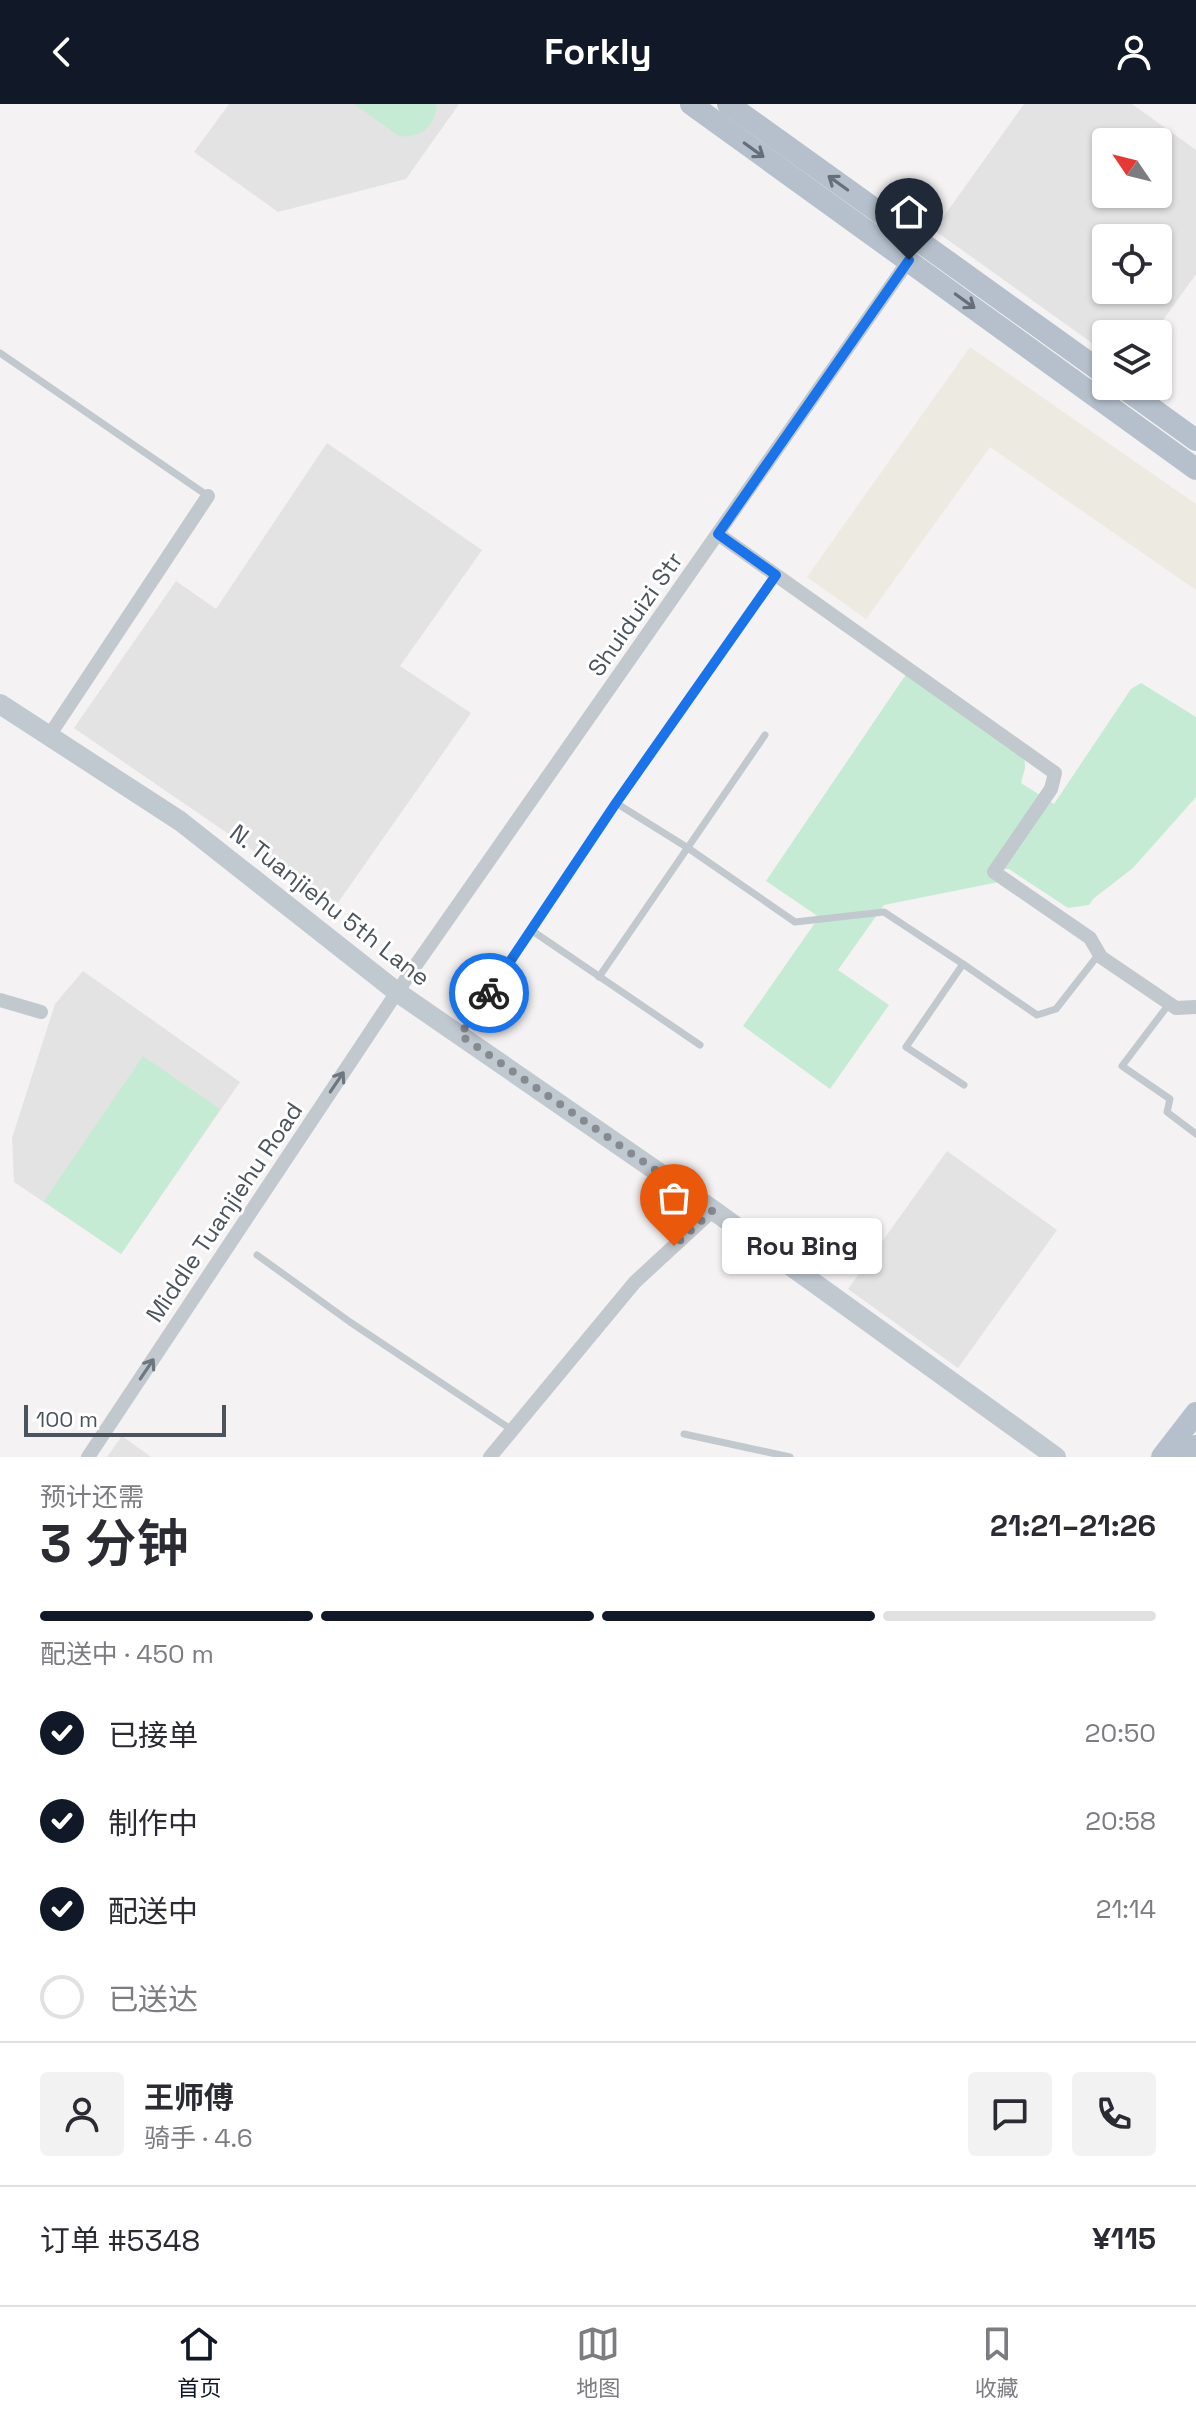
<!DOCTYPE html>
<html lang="zh">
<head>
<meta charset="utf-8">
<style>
  body { margin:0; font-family:"Space Grotesk","Noto Sans SC",sans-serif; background:#f2f2f3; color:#2b2b33; height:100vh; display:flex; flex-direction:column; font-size:30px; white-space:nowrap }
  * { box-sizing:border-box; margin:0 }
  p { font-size:26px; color:#7c7c81 }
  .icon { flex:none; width:44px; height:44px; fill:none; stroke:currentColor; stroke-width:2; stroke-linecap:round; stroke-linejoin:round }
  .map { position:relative; height:1353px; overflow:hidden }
  .side { display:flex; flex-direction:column; background:#fff; flex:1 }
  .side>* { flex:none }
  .needle { width:52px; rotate:305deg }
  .buttons { position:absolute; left:1092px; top:24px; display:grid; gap:16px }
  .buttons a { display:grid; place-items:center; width:80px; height:80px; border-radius:8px; background:#fff; box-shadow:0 2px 6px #0004; font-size:40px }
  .scale { position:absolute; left:24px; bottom:20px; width:202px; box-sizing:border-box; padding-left:8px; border:4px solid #4b545d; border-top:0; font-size:22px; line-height:28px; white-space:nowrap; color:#4b545d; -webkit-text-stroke:6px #fff; paint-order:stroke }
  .pin { position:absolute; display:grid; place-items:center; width:68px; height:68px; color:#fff; margin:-82px -34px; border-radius:50% 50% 50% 0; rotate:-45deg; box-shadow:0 0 8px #0007 }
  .pin .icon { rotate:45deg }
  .courier { position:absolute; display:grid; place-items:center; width:80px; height:80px; margin:-40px; border:6px solid #1a73e8; border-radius:50%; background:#fff; color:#222; box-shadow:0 2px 10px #0007 }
  .bubble { position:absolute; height:56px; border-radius:8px; background:#fff; box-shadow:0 2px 6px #0004; font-size:26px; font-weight:600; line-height:56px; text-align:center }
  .overview em { font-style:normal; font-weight:600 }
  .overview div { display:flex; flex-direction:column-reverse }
  .overview { display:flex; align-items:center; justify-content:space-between; height:136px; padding:0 40px }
  h1 { font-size:52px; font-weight:600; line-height:60px }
  .bar { display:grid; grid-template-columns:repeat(4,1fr); gap:12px 8px; align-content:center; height:96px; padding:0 40px }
  .bar i { height:10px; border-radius:6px; background:#e1e1e2 }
  .bar .on { background:#111827 }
  .bar p { grid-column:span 4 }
  .line { display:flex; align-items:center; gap:20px; padding:0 40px; border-top:2px solid #e1e1e2 }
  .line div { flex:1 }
  .round { display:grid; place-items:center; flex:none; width:84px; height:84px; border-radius:8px; background:#f2f2f3 }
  ol { padding:0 40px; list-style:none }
  li { display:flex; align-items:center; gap:24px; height:88px }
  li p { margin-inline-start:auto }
  li .icon { padding:8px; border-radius:50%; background:#111827; color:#fff; stroke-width:4 }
  li:last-child { color:#7c7c81 }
  li i { width:44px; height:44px; border:4px solid #e1e1e2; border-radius:50% }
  header { display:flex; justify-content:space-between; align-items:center; height:104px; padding:0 40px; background:#111827; color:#fff; font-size:36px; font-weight:600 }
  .tabs { display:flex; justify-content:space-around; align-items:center; height:112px; border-top:2px solid #e1e1e2; background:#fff; font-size:22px; color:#7c7c81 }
  .tabs a { display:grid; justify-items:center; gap:4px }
  .tabs .on { color:#111827 }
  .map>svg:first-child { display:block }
  .commercial { fill:#edeae2 }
  .education { fill:#e4e3e3; fill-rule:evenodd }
  .green { fill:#c6ebd5 }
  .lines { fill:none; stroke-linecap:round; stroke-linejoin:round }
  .lane { stroke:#c1c8ce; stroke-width:7 }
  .street { stroke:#c1c8ce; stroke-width:14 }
  .secondary { stroke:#c0c8d0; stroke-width:20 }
  .primary { stroke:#b5c0cc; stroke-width:22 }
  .oneway { stroke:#666f79 }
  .oneway2 { stroke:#6e777f }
  .done { stroke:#868b91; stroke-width:8; stroke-dasharray:0 14.4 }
  .route { stroke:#1a73e8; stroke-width:10 }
  .labels { text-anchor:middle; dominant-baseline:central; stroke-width:6; stroke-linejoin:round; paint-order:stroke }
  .street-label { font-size:24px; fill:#4b545d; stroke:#fff }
</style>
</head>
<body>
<header><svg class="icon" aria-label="back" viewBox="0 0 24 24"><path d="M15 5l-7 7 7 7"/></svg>Forkly<svg class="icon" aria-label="person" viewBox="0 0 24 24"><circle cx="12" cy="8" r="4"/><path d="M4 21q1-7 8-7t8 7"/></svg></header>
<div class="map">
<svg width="1196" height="1353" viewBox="0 0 1196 1353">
  <rect width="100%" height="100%" fill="#f4f2f2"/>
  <polygon class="commercial" points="970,243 1196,400 1196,486 990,343 866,515 807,473"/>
  <g class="education">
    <polygon points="229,0 459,0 406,75 278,108 194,48"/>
    <path d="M1024,0H1132L1196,46V170L1153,230H1106V249L934,126ZM1106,38H1158V90H1106ZM1106,134H1158V186H1106Z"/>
    <polygon points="327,339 482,446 400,562 471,609 335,803 74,624 176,477 216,505"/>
    <polygon points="83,867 240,978 121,1150 14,1078 12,1034 55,900"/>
    <polygon points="947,1047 1057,1126 958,1264 848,1185"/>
    <polygon points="122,1332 151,1353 107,1353"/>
  </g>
  <g class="green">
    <path d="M354,0H437C436,21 421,35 399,32Z"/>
    <polygon points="911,563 1024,641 1025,664 1021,679 1054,700 1131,585 1141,579 1196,613 1196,693 1133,764 1093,795 1089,801 1068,804 1009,765 1001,765 999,778 884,801 838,866 889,901 830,985 743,922 819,813 766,777"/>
    <polygon points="143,952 220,1005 121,1150 44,1097"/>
  </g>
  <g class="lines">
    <g class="lane">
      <polyline points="0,249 208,392"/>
      <polyline points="616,699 688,744 795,818 884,808 963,860"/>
      <polyline points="531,826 616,699 776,471"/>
      <polyline points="599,873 765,631"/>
      <polyline points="1169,900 1122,962 1170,995 1167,1008 1196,1030"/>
      <polyline points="461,929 531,826 700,941"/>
      <polyline points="964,981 906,943 963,860 1037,911 1056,905 1099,850"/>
      <polyline points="257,1151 350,1218 512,1326"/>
      <polyline points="684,1330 790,1353"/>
    </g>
    <g class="street">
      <polyline points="718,430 1055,669 1051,685 994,768 1090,834 1101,853 1176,904 1196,903"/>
      <polyline points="49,632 208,392"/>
      <polyline points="0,896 41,908"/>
      <polyline points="88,1353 397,888 909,156"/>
      <polyline points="490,1353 635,1178 713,1106"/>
    </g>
    <polyline class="secondary" points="0,600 180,717 397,888 713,1106 1056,1353"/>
    <g class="primary">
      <polyline points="691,0 1196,365"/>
      <polyline points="728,0 1106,271"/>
      <polyline points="1121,282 1196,336"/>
      <polyline points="1162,1353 1196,1309"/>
      <polyline points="1187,1353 1196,1342"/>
    </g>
  </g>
  <defs><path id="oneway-shaft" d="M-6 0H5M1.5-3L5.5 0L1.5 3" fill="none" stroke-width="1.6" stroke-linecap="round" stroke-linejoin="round" transform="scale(2)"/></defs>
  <g class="oneway">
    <use href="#oneway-shaft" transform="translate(754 46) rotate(36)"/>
    <use href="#oneway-shaft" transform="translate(838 79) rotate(-144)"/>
    <use href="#oneway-shaft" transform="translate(965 197) rotate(36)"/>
  </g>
  <g class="oneway2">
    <use href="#oneway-shaft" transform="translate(337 978) rotate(-56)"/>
    <use href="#oneway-shaft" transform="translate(147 1265) rotate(-56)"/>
  </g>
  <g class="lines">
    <polyline class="done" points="489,889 460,931 713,1106 674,1142"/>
    <polyline class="route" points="489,889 616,699 776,471 718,430 909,156"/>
  </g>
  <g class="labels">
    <g class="street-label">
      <text transform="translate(635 510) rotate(-55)">Shuiduizi Str</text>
      <text transform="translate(330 801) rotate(38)">N. Tuanjiehu 5th Lane</text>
      <text transform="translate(224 1108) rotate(-56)">Middle Tuanjiehu Road</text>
    </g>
  </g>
</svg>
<div class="buttons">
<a><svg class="needle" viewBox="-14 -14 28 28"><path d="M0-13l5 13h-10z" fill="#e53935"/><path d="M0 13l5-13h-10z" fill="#7c7c81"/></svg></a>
<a><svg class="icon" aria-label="locate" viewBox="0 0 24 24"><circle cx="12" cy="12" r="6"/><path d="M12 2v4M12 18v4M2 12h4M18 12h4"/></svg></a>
<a><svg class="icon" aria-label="layers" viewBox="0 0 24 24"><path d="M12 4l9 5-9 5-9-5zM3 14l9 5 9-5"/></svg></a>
</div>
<div class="scale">100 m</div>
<div class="pin" style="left:674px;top:1142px;background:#ea580c"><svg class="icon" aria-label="bag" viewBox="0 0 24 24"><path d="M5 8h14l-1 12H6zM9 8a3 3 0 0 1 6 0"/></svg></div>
<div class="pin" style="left:909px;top:156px;background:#1f2937"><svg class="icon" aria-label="home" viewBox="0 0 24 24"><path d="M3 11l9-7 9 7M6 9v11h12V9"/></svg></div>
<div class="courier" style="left:489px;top:889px"><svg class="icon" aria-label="bike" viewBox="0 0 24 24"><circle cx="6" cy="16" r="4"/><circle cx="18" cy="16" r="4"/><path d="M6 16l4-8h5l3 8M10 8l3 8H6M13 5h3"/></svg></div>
<div class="bubble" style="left:722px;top:1114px;width:160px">Rou Bing</div>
</div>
<section class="side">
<div class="overview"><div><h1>3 分钟</h1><p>预计还需</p></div><em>21:21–21:26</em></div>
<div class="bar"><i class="on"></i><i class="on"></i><i class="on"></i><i></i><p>配送中 · 450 m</p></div>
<ol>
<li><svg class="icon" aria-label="check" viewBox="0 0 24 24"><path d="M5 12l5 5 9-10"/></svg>已接单<p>20:50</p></li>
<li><svg class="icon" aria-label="check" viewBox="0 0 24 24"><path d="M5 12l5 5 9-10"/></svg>制作中<p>20:58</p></li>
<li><svg class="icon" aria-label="check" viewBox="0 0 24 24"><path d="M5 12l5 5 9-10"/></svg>配送中<p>21:14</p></li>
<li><i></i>已送达</li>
</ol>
<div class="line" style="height:144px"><a class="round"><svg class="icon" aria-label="person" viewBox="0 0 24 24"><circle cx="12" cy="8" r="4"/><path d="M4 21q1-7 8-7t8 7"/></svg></a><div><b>王师傅</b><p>骑手 · 4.6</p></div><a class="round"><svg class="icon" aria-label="chat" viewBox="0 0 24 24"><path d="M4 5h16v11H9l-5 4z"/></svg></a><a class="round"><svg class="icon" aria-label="phone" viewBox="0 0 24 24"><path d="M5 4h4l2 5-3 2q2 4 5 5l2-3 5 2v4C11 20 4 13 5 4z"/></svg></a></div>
<div class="line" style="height:104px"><div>订单 #5348</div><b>¥115</b></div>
</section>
<nav class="tabs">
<a class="on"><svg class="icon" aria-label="home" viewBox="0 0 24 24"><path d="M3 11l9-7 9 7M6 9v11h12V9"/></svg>首页</a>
<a><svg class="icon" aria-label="map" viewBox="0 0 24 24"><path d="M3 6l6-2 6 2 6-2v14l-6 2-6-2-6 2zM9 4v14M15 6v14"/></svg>地图</a>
<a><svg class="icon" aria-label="saved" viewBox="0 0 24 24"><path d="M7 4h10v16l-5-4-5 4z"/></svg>收藏</a>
</nav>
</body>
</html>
